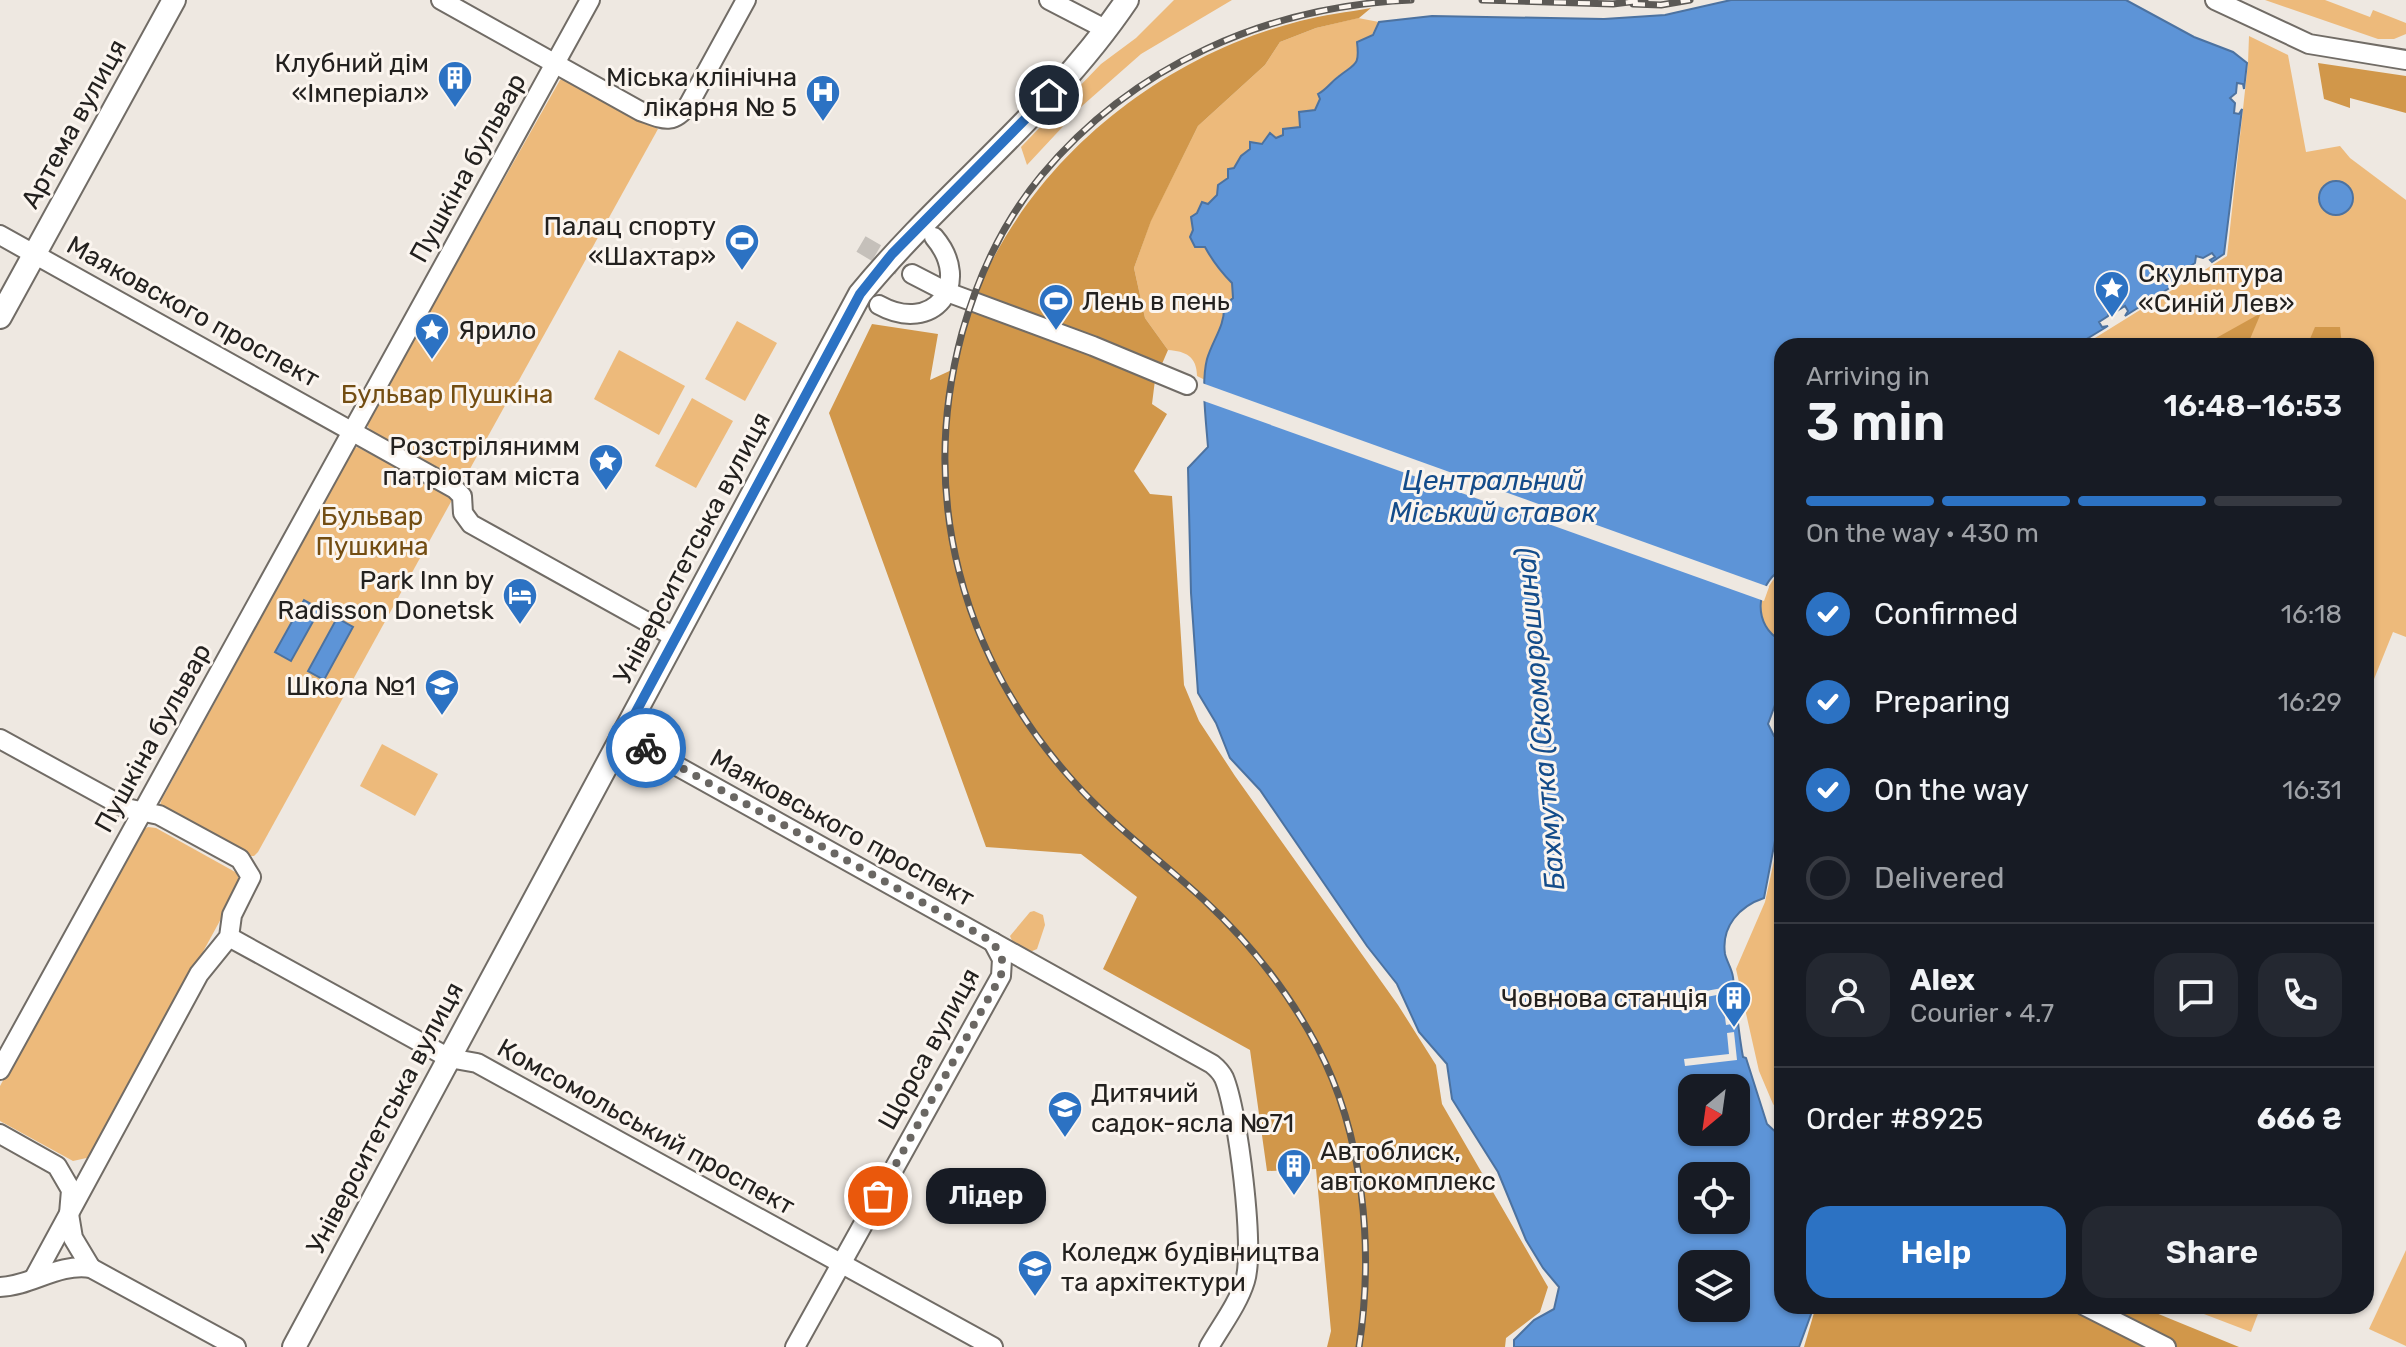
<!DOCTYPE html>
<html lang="en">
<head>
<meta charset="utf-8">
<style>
  body { margin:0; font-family:Rubik,sans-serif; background:#242831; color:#f1f3f6; height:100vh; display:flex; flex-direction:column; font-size:30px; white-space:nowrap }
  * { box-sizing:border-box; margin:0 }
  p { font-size:26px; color:#9ea1a6 }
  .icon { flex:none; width:44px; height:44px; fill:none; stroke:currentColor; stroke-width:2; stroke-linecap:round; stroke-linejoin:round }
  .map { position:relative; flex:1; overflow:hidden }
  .drawer { position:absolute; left:1774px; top:338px; width:600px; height:976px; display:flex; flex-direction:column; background:#171b24; border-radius:24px; box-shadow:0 2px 6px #0004 }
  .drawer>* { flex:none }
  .needle { width:52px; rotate:209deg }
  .tools { position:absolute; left:1678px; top:1074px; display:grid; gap:16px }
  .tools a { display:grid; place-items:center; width:72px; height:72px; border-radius:16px; background:#171b24; box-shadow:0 2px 6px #0004; font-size:40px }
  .pin { position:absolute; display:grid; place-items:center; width:68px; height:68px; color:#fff; margin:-34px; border:4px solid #fff; border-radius:50%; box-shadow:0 2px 8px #0007 }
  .courier { position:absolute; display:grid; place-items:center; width:80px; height:80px; margin:-40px; border:6px solid #2c72c3; border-radius:50%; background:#fff; color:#222; box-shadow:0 2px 10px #0007 }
  .bubble { position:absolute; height:56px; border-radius:24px; background:#171b24; box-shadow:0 2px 6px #0004; font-size:26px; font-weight:600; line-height:56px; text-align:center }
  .overview em { font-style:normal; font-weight:600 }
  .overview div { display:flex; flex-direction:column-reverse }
  .overview { display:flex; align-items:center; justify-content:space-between; height:136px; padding:0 32px }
  h1 { font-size:52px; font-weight:600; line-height:60px }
  .bar { display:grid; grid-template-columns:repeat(4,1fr); gap:12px 8px; align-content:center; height:96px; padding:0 32px }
  .bar i { height:10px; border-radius:6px; background:#363941 }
  .bar .active { background:#2c72c3 }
  .bar p { grid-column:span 4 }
  .line { display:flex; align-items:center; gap:20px; padding:0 32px; border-top:2px solid #363941 }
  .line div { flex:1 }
  .round { display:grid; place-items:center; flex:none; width:84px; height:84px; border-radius:24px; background:#242831 }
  ol { padding:0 32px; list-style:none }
  li { display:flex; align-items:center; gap:24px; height:88px }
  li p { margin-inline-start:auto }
  li .icon { padding:8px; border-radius:50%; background:#2c72c3; color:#fff; stroke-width:4 }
  li:last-child { color:#9ea1a6 }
  li i { width:44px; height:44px; border:4px solid #363941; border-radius:50% }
  .cta { display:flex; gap:16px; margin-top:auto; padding:16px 32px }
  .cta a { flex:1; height:92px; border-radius:24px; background:#2c72c3; color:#fff; font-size:32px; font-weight:600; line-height:92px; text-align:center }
  .cta a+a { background:#242831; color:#f1f3f6 }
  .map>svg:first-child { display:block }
  .green { fill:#edba7b }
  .forest { fill:#d1974a }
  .water { fill:#5d94d7; stroke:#4c72a0; stroke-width:2; fill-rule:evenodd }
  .pier { fill:#eee8e1 }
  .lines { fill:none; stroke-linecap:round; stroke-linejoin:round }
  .minor-tunnel { stroke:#c5c0ba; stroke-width:18; stroke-dasharray:18 9; stroke-linecap:butt }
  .minor-casing { stroke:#716c66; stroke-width:22 }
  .major-casing { stroke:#716c66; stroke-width:26 }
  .minor { stroke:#fff; stroke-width:18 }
  .major { stroke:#fff; stroke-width:22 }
  .rail-casing { stroke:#5c5955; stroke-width:7 }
  .rail { stroke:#fbf5ef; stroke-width:4; stroke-dasharray:12; stroke-linecap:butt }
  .done { stroke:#6a6763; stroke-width:8; stroke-dasharray:0 14.4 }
  .route { stroke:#2c72c3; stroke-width:10 }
  .labels { text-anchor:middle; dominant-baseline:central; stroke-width:6; stroke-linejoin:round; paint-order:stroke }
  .poi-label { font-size:26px; fill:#23211f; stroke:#fbf5ef; text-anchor:end }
  .street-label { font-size:26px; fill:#23211f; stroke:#fbf5ef }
  .park-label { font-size:26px; fill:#734d12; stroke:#fbf5ef }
  .water-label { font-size:28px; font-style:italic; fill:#144c8a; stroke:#fbf5ef }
</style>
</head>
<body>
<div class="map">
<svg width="2406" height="1347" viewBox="0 0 2406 1347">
  <rect width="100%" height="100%" fill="#eee8e1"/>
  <g class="green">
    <polygon points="1174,0 1232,0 1141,54 1082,106 1027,165 1021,147 1101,64 1136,38"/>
    <polygon points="2265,0 2325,0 2370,17 2373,10 2406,23 2406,34 2394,39 2378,39"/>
    <path d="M1358,18L1379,22L1354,67L1337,77L1315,110L1300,127L1241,156L1217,195L1208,204L1205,247C1212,260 1221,272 1232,283L1233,298L1206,362L1207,381L1197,376C1197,357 1186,351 1168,350L1145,318L1134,268L1151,220L1198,126L1265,65L1280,42L1316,28Z"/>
    <polygon points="2249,36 2288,55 2306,152 2340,146 2350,158 2406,200 2406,637 2393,632 2366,699 2366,346 2082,346 2227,256 2248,63"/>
    <polygon points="565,78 658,129 466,476 459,479 373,433 368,427 368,420 560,80"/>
    <polygon points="737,321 777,343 745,401 705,379"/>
    <polygon points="619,350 685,386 659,435 594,399"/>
    <polygon points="692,398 733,421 696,488 655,466"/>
    <polygon points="357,447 449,495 452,500 258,852 254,856 248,856 169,813 160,805 162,799 354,449"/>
    <path d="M1782,569V640C1745,625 1762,591 1782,569Z"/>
    <polygon points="382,744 438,774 415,816 360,786"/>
    <polygon points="1782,824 1782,1116 1773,1104 1759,1071 1736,969 1765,902"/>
    <polygon points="148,827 156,828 237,873 240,884 91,1157 73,1161 0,1121 0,1086 139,832"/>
    <polygon points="1034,911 1043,915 1045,925 1037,949 1030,952 1013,943 1010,936 1030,912"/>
    <polygon points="2406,1250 2406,1346 2369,1329"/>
    <polygon points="2183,1306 2261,1306 2251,1332"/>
  </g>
  <g class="forest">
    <path d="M1371,8L1359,18L1316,28L1280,42L1265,65L1198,126L1151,221L1134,268L1145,318L1168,350L1155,380L1152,404L1167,414L1134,471L1150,494L1172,496L1184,685L1199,721L1235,776L1398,1005L1436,1065L1442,1104L1548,1287L1540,1312L1506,1338L1505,1347H1327L1331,1331L1316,1169L1267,1171L1250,1050L1103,969L1137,897L1081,854L986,847L829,413L872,324L938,334L930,380L956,368C963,344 967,316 977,293C1033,158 1160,57 1300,21C1323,15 1348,12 1371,8Z"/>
    <polygon points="2318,63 2406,76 2406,113 2350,98 2350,108 2324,99"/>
    <polygon points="2261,313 2247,346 2202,346"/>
    <polygon points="2315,327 2340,327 2342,346 2307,346"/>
    <polygon points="1816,1306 2139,1306 2239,1347 1804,1347"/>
  </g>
  <g class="water">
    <path d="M1731,0H2126L2194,37L2233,52L2247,63L2244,89L2243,84L2237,83L2236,93L2230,98L2235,103L2234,113L2239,114L2242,109L2224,254L2212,262L2210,260L2215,257L2212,253L2203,258L2196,256L2195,263L2186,269L2189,274L2195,272L2125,316L2128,311L2125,306L2117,311L2110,309L2108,316L2099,322L2102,327L2108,326L2075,346H2038L2027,340L2015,346H1782V569C1755,585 1752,626 1782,641V686L1768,724L1774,736L1782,742V804L1764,898C1740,906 1721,926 1725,954C1727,962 1732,969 1733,977C1736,1004 1738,1030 1743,1057L1746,1058L1767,1124L1782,1138V1306H1814L1799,1347H1514V1340L1534,1320L1554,1309L1559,1287L1543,1268L1526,1240L1498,1172L1452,1099L1447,1064L1419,1032L1397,984L1367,946L1260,790L1230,758L1216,723L1198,693L1191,593L1188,468L1208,447C1206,421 1201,383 1207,359C1213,339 1225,326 1224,306L1233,298L1232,283C1221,272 1212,260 1205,247H1195L1190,237L1193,230L1191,217L1197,213L1202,202L1208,204L1217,195L1218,185L1228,178V169L1234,168L1241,156L1250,149V142L1262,144L1270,133L1276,138L1283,135V129L1300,127L1299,112L1315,110L1320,99L1318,94C1327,89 1330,83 1338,77C1355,63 1360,67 1357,42L1373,35L1379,22L1432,16L1604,19L1665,15ZM1692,1088H1736V1132H1692ZM1692,1176H1736V1220H1692ZM1692,1264H1736V1308H1692Z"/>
    <circle cx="2336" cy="198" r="17"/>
    <polygon points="304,600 320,609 291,661 275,652"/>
    <polygon points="337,618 353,627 324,680 308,671"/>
  </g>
  <g class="pier">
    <polygon points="1202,383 1769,587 1764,601 1201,400"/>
    <polygon points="1728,987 1732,1024 1726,1025 1722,994 1680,1002 1679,998 1689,996 1689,994"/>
    <polygon points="1734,1032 1737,1060 1685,1066 1684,1059 1729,1054 1727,1033"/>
  </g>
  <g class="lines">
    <polyline class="minor-tunnel" points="861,244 912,274"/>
    <g class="minor-casing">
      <g id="minor">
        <path d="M441,0L640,111C663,119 673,126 689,104L746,0"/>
        <polyline points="1049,0 1107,30"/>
        <polyline points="2215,0 2309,44 2406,60"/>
        <polyline points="0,235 455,489 462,496 463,513 471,524 676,638"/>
        <polyline points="912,274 947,292 1093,346 1187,385"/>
        <path d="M879,305C933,335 974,284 934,237"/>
        <path d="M623,736L1212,1064C1217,1068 1221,1072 1224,1078C1238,1111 1255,1249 1245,1281C1238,1304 1221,1326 1209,1347"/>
        <polyline points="0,739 126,808 159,815 240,859 251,877 232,915 229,937 199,974 34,1278"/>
        <polyline points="229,937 449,1058 477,1063 993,1347"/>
        <polyline points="0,1070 590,0"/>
        <polyline points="0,1134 57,1166 71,1190 69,1214 73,1238 91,1268"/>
        <path d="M0,1287C32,1286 57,1263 91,1268L236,1347"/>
        <polyline points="2085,1306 2166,1347"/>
        <polyline points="795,1347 1001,976 1002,959 993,942"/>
      </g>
    </g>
    <g class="major-casing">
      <g id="major">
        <polyline points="0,317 174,0"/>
        <path d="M294,1347L860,294C944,192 1053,110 1127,0"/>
      </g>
    </g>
    <use href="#minor" class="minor"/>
    <use href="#major" class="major"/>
    <g class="rail-casing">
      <g id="rail">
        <polyline points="1482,0 1613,4 1645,0"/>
        <polyline points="1633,4 1661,5 1690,0"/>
        <path d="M1359,1347C1374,1249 1364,1135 1317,1046C1289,993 1249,942 1204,900C1162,861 1113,826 1074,782C961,657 918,496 962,333C978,276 1003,222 1041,176C1133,65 1268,6 1411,0"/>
      </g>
    </g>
    <use href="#rail" class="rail"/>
  </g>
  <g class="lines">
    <polyline class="done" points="646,748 993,942 1002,959 1001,976 878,1196"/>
    <polyline class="route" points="646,748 623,736 860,294 892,254 1049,95"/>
  </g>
  <defs>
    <g id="building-pin" transform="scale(1.8)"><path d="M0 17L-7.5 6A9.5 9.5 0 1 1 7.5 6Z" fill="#2c72c3" stroke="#fbf5ef"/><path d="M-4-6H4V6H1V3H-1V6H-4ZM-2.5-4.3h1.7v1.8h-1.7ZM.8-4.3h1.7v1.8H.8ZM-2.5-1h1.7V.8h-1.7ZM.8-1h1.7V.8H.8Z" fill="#fff"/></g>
    <g id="hospital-pin" transform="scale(1.8)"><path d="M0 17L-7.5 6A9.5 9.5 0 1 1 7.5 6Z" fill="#2c72c3" stroke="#fbf5ef"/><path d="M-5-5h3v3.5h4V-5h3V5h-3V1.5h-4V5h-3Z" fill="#fff"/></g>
    <g id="stadium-pin" transform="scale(1.8)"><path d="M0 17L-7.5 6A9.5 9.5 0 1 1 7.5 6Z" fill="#2c72c3" stroke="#fbf5ef"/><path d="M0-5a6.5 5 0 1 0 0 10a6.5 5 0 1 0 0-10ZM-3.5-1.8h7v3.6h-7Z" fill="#fff"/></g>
    <g id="sight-pin" transform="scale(1.8)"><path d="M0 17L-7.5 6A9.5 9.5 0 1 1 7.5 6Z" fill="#2c72c3" stroke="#fbf5ef"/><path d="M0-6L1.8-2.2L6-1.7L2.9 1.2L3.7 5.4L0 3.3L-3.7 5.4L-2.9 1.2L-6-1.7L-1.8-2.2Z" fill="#fff"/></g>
    <g id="hotel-pin" transform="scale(1.8)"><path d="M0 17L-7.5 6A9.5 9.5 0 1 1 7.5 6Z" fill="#2c72c3" stroke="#fbf5ef"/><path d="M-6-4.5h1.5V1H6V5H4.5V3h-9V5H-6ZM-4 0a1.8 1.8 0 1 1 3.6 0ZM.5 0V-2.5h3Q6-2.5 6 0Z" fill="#fff"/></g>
    <g id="school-pin" transform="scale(1.8)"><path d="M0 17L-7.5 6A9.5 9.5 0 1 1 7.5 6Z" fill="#2c72c3" stroke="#fbf5ef"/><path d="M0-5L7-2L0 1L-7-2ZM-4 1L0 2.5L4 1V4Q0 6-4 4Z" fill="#fff"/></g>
    <g id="university-pin" transform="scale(1.8)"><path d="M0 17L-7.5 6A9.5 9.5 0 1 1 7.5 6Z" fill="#2c72c3" stroke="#fbf5ef"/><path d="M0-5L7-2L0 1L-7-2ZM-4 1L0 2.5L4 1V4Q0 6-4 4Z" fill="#fff"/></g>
  </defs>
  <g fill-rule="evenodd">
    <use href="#building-pin" x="455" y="78"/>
    <use href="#hospital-pin" x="823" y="92"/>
    <use href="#stadium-pin" x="742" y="241"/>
    <use href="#sight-pin" x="2112" y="288"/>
    <use href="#stadium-pin" x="1056" y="301"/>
    <use href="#sight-pin" x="432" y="330"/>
    <use href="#sight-pin" x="606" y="461"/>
    <use href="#hotel-pin" x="520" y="595"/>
    <use href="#school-pin" x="442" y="686"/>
    <use href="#building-pin" x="1734" y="998"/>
    <use href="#school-pin" x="1065" y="1108"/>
    <use href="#building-pin" x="1294" y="1166"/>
    <use href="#university-pin" x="1035" y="1267"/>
  </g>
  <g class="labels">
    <g class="poi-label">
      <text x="429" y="63">Клубний дім<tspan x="429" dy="30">«Імперіал»</tspan></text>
      <text x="797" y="77">Міська клінічна<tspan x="797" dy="30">лікарня № 5</tspan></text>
      <text x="716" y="226">Палац спорту<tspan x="716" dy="30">«Шахтар»</tspan></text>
      <text x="2138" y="273" text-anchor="start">Скульптура<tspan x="2138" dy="30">«Синій Лев»</tspan></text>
      <text x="1082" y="301" text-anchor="start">Лень в пень</text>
      <text x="458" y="330" text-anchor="start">Ярило</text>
      <text x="580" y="446">Розстрілянимм<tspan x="580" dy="30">патріотам міста</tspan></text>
      <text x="494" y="580">Park Inn by<tspan x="494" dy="30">Radisson Donetsk</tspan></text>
      <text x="416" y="686">Школа №1</text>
      <text x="1708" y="998">Човнова станція</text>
      <text x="1091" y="1093" text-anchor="start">Дитячий<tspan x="1091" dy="30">садок-ясла №71</tspan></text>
      <text x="1320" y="1151" text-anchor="start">Автоблиск,<tspan x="1320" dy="30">автокомплекс</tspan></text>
      <text x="1061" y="1252" text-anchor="start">Коледж будівництва<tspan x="1061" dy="30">та архітектури</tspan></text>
    </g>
    <g class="street-label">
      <text transform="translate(74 124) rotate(-61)">Артема вулиця</text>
      <text transform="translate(468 168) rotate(-61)">Пушкіна бульвар</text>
      <text transform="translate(193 312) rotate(29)">Маяковского проспект</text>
      <text transform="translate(692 548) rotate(-62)">Університетська вулиця</text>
      <text transform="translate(153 738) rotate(-61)">Пушкіна бульвар</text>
      <text transform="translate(842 828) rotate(29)">Маяковського проспект</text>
      <text transform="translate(929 1049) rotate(-61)">Щорса вулиця</text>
      <text transform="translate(385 1118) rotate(-62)">Університетська вулиця</text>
      <text transform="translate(646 1127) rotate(29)">Комсомольський проспект</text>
    </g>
    <g class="park-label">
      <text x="447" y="394">Бульвар Пушкіна</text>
      <text x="372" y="516">Бульвар<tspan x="372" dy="30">Пушкина</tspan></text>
    </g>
    <g class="water-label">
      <text x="1493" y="480">Центральний<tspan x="1493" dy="32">Міський ставок</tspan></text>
      <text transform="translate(1540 719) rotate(-95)">Бахмутка (Скоморошина)</text>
    </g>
  </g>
</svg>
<div class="tools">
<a><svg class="needle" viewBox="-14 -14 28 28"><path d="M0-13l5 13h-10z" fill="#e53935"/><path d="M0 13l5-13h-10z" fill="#9ea1a6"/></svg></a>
<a><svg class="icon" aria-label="locate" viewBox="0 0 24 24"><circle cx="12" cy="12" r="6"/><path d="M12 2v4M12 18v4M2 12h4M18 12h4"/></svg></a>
<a><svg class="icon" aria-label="layers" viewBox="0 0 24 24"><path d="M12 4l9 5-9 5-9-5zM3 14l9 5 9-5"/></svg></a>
</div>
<div class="pin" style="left:878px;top:1196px;background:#ea580c"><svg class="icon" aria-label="bag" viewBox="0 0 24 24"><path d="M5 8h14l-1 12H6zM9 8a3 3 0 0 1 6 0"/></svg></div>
<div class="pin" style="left:1049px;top:95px;background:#1f2937"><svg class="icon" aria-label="home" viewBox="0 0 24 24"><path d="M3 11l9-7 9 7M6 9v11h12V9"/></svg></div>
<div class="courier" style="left:646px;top:748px"><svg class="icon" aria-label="bike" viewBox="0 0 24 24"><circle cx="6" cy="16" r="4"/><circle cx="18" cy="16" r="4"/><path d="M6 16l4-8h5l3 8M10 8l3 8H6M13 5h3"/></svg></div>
<div class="bubble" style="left:926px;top:1168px;width:120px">Лідер</div>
<section class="drawer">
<div class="overview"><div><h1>3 min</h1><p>Arriving in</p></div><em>16:48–16:53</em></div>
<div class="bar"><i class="active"></i><i class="active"></i><i class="active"></i><i></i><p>On the way · 430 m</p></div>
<ol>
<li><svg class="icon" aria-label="check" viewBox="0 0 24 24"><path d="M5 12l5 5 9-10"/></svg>Confirmed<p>16:18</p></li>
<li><svg class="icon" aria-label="check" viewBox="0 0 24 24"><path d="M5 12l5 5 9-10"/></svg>Preparing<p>16:29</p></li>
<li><svg class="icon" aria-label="check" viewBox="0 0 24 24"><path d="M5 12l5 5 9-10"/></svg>On the way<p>16:31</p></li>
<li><i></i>Delivered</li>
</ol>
<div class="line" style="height:144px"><a class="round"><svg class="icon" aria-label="person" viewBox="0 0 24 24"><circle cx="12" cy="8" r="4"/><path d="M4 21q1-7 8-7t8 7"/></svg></a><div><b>Alex</b><p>Courier · 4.7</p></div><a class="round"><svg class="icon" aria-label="chat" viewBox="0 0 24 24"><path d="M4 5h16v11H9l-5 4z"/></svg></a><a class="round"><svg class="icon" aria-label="phone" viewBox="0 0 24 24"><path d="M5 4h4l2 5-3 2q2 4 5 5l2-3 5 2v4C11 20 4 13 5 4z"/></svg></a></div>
<div class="line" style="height:104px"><div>Order #8925</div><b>666 ₴</b></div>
<div class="cta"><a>Help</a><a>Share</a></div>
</section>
</div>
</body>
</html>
